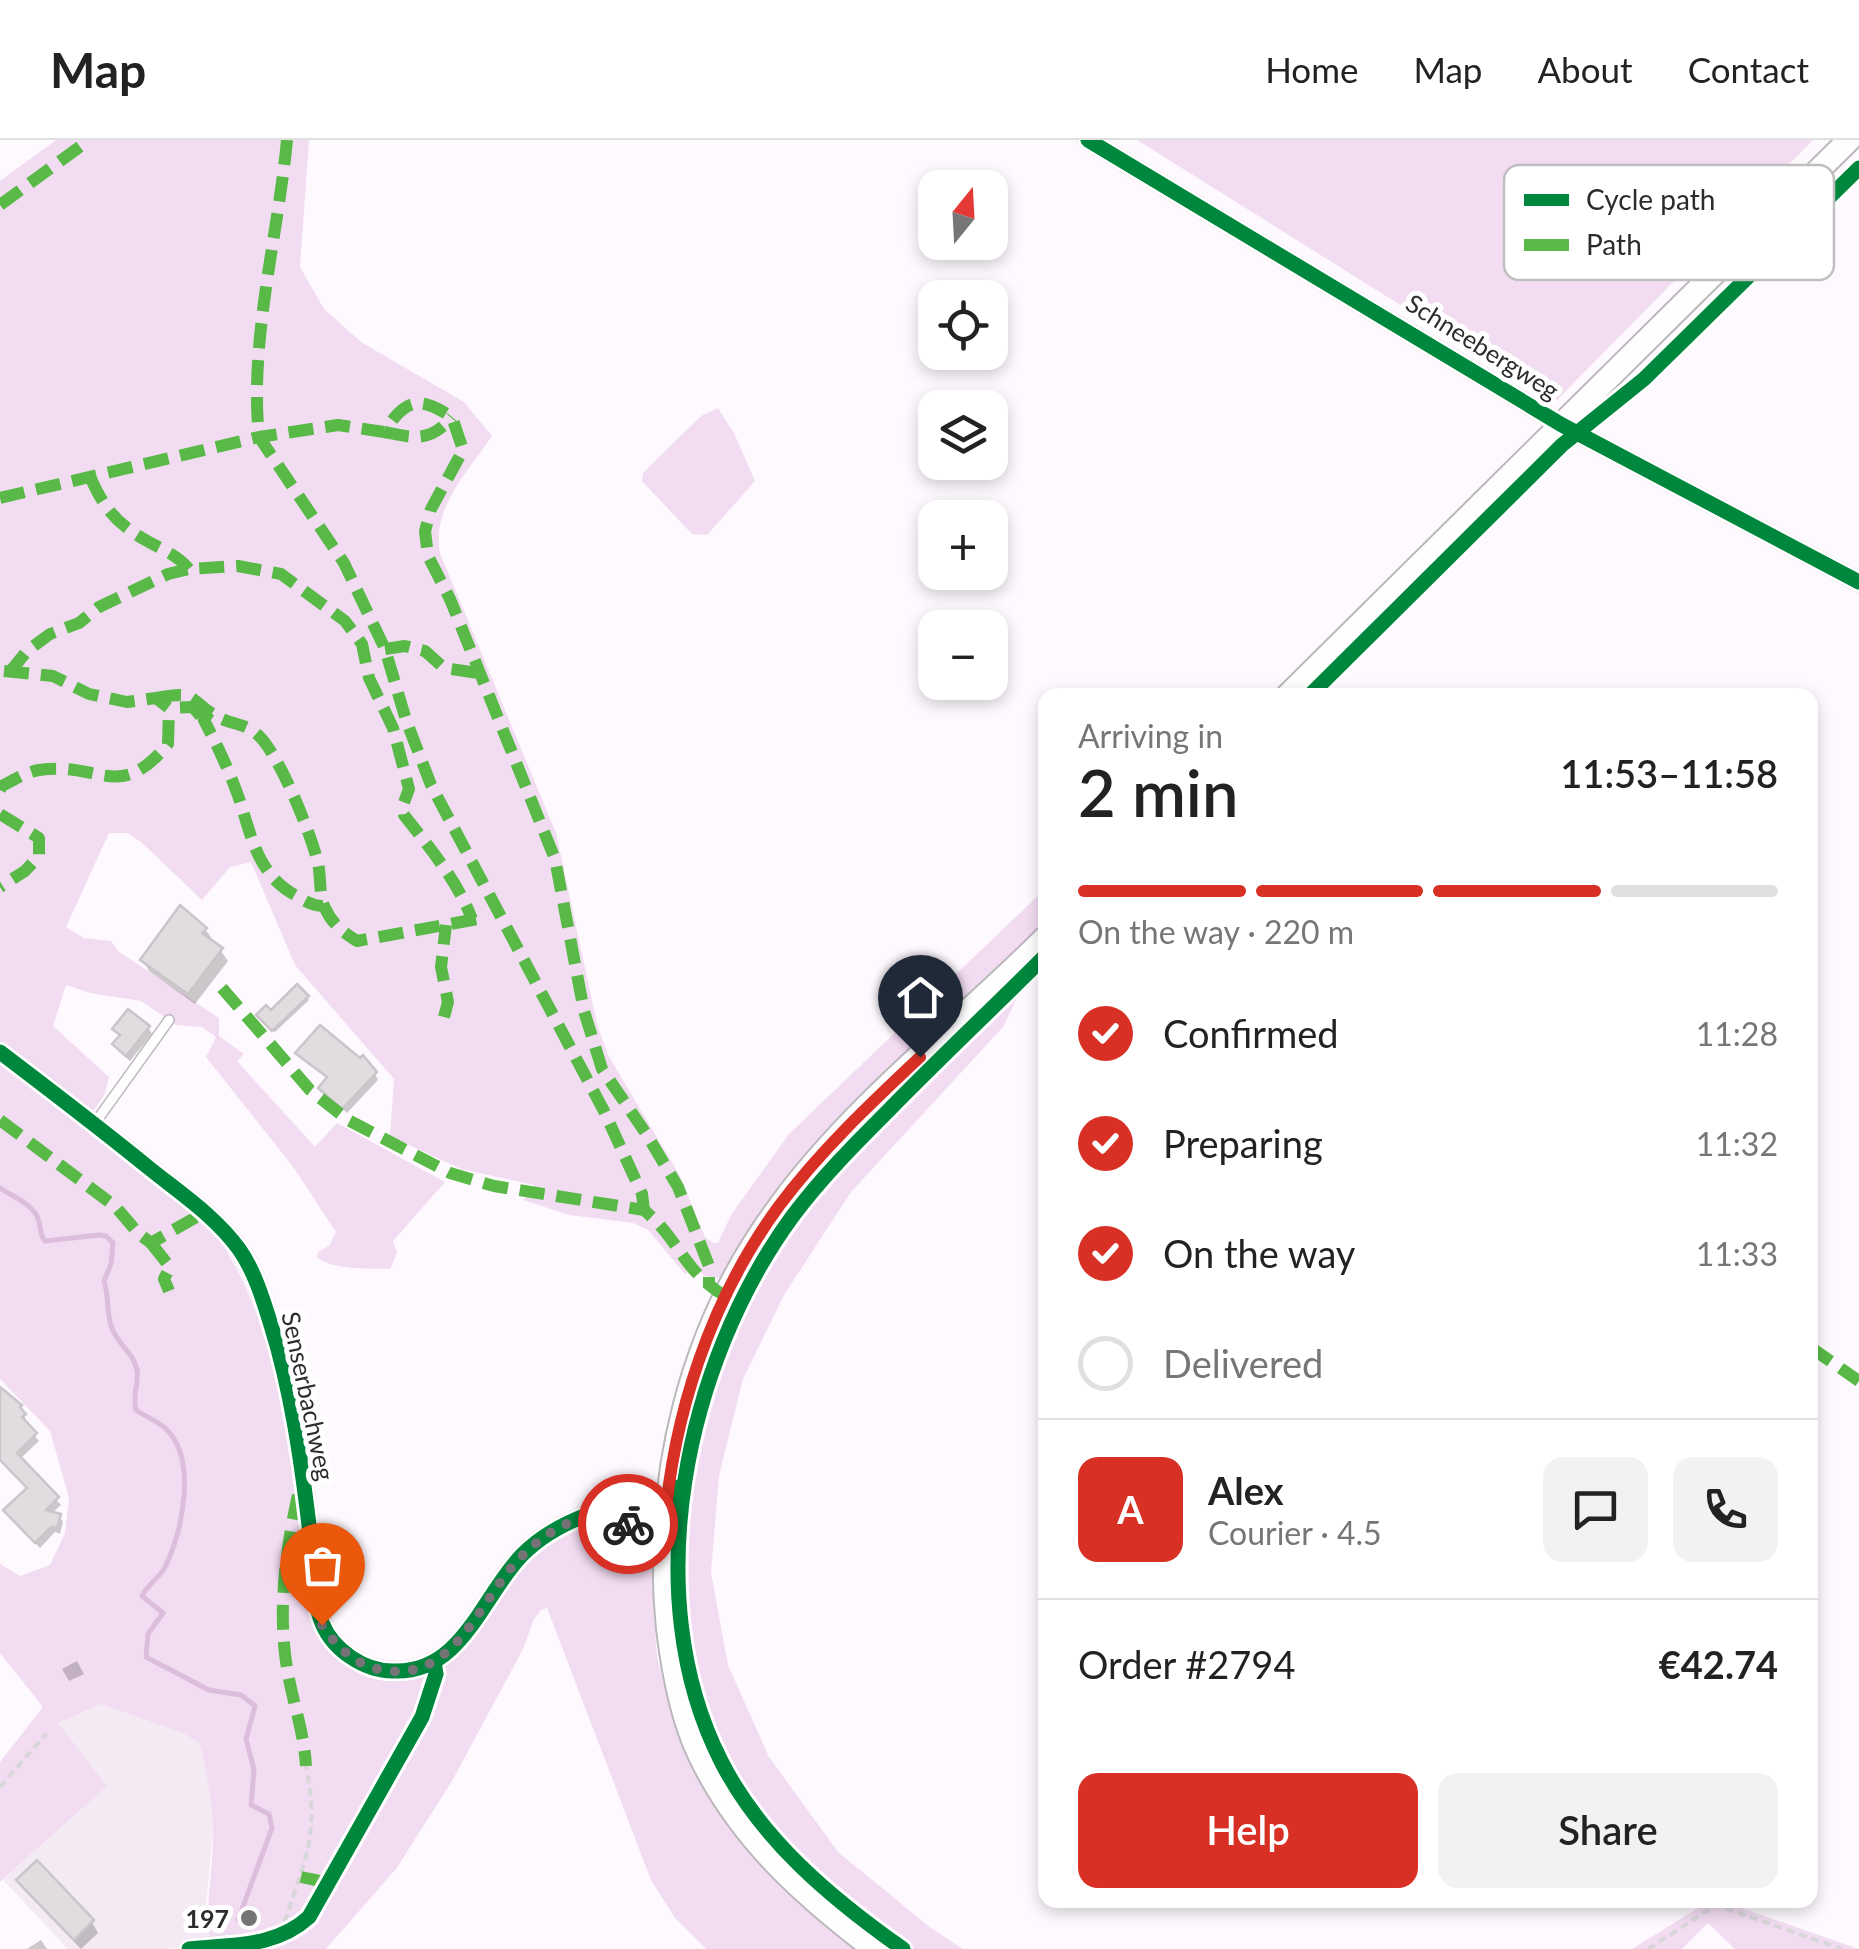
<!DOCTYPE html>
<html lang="en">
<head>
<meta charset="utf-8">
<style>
  body { margin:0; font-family:Lato,sans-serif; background:#f2f2f2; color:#222; height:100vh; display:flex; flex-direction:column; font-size:38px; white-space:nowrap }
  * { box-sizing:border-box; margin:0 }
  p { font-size:32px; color:#767676 }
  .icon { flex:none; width:55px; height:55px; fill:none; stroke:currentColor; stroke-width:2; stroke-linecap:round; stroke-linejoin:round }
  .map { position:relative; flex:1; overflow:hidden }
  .side { position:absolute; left:1038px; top:548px; width:780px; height:1220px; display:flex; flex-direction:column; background:#fff; border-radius:20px; box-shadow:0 5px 15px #0003 }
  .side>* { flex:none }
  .needle { width:65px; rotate:18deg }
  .controls { position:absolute; left:918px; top:30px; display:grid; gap:20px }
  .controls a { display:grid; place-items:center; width:90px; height:90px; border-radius:20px; background:#fff; box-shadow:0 5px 15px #0003; font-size:50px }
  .pin { position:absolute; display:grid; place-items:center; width:85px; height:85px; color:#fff; margin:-102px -42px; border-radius:50% 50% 50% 0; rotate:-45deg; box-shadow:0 0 10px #0007 }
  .pin .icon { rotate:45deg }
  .courier { position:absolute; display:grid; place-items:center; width:100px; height:100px; margin:-50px; border:8px solid #d93025; border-radius:50%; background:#fff; color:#222; box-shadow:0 2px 12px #0007 }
  .summary em { font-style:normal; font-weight:600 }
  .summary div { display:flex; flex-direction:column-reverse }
  .summary { display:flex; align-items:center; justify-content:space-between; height:170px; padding:0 40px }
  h1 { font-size:65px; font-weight:600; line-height:75px }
  .bar { display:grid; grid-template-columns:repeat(4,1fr); gap:15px 10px; align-content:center; height:120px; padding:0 40px }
  .bar i { height:12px; border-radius:8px; background:#e0e0e0 }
  .bar .selected { background:#d93025 }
  .bar p { grid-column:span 4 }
  .line { display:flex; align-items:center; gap:25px; padding:0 40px; border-top:2px solid #e0e0e0 }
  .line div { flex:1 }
  .round { display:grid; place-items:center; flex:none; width:105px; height:105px; border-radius:20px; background:#f2f2f2 }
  ol { padding:0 40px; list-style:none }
  li { display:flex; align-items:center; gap:30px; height:110px }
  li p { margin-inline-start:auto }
  li .icon { padding:10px; border-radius:50%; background:#d93025; color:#fff; stroke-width:4 }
  li:last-child { color:#767676 }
  li i { width:55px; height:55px; border:5px solid #e0e0e0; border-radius:50% }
  .cta { display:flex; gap:20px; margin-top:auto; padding:20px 40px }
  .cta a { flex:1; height:115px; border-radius:20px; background:#d93025; color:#fff; font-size:40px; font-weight:600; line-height:115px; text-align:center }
  .cta a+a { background:#f2f2f2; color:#222 }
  header { display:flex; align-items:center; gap:60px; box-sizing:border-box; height:140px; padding:0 50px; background:#fff; border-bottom:2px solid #e0e0e0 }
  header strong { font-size:48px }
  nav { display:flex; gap:55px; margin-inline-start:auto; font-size:35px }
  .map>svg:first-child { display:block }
  .built { fill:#f3eaf3 }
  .green { fill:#f2dcf2 }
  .shadow { fill:#0003 }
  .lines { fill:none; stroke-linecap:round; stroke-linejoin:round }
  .stream { stroke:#dcbddc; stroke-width:5 }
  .building { fill:#e0dce0; stroke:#c9c5c9; stroke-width:2.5 }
  .service-casing { stroke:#bbb8bb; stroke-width:12 }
  .minor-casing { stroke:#bbb8bb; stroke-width:21 }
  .tertiary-casing { stroke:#bbb8bb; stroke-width:26 }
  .path { stroke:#d8d6d8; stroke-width:4; stroke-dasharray:8 5; stroke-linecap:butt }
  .service { stroke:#fffeff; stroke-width:9 }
  .minor { stroke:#fffeff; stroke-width:18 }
  .tertiary { stroke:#fffeff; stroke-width:22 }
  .quiet { stroke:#58b947; stroke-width:12; stroke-dasharray:25 12; stroke-linecap:butt }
  .cycleway-casing { stroke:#fff; stroke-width:21 }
  .cycleway { stroke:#00873e; stroke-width:15 }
  .done { stroke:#767376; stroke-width:10; stroke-dasharray:0 18 }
  .route { stroke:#d93025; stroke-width:12 }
  .poi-dot { fill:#767376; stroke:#fff; stroke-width:4 }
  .labels { text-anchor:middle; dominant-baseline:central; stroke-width:10; stroke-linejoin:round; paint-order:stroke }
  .street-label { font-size:25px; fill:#2d2b2d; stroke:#fff }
  .poi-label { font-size:25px; font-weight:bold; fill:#2d2b2d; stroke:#fff; text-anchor:end }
  .key { fill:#fff; stroke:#c0bfc0; stroke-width:2.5 }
  .key-label { font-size:28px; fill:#2d2b2d }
</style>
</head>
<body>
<header>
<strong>Map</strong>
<nav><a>Home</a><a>Map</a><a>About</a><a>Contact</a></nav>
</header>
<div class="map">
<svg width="1859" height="1809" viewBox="0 0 1859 1809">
  <rect width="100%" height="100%" fill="#fef9fe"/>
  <polygon class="built" points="101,1564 184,1593 199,1603 210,1648 213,1694 205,1773 210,1803 168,1809 68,1809 3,1740 106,1646 57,1583"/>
  <g class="green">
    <path d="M56,0H309L300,127L324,169L361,202L464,262L492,296C468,332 431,368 440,413L556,693L597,884L608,915L680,1036L705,1097L713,1103H718L731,1075L789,994L1045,749V780L890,934L841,977L767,1061L728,1132L721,1138L704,1136L697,1127L685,1134L648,1090L633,1083L569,1075L523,1060L532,1052L534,1045L461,1029L390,996L394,939L295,825L251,722L230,727L202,760L141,702L127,693H109L66,787L84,798L111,801L118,811L219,878V896L244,914L237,921L315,1007L337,983L445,1042L393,1101L397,1113L390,1129C367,1128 335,1131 316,1117L319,1111L329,1106L336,1092L294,1028L206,917L216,897L202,887L176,885L141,861L90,853L66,845L53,886L109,937L105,954L92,973L0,904V41Z"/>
    <polygon points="1137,0 1813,0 1555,262"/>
    <polygon points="718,268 734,293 755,341 707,395 692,394 642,341 643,333 701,276"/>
    <polygon points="1045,810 1045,828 1020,852 1003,887 851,1052 784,1155 743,1239 719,1336 711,1432 728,1525 769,1617 838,1712 931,1788 963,1809 894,1809 879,1799 823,1754 775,1708 726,1642 693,1567 684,1529 676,1472 676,1366 696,1257 736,1158 775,1091 832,1019"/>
    <path d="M0,919C57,963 113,1007 167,1054C180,1065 196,1075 208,1088C280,1160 304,1387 316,1489C335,1521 349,1534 388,1533C413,1533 439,1534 459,1516C479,1498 491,1468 505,1446C530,1409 573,1376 620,1392C671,1410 649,1479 658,1521C672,1585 728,1693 774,1740C799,1765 829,1786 855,1809H706L675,1778L651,1740L547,1468L541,1470L534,1479L523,1509L452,1641L396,1729L326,1809H244C268,1806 293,1799 311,1782L303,1778C271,1801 248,1801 210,1803C204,1763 214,1730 213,1691C212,1660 207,1632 199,1603L183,1593L101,1564L58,1583L107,1646L0,1742V1622L43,1567L0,1513V1424L20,1436L50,1425L65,1393L69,1358L50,1291L0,1239Z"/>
    <polygon points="1711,1760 1718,1760 1859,1809 1735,1809 1708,1783 1682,1809 1632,1809"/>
  </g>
  <g class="shadow">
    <polygon points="205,789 228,821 195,864 149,831 143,820"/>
    <polygon points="297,848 309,860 275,892 261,878 271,874"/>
    <polygon points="148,887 152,894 130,921 119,912 115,905 120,898 115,889"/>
    <polygon points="298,913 375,934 378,940 347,973 321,948 328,939"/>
    <polygon points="0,1249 20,1267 27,1282 25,1284 39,1301 19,1320 61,1365 51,1374 59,1376 63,1382 60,1394 55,1392 40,1408 10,1377 29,1349 0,1320"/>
    <polygon points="77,1521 84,1534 69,1541 62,1529"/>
    <polygon points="19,1740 92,1782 98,1793 81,1809 25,1751"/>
    <polygon points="41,1800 47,1809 27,1809"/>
  </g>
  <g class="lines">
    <path class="stream" d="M0,1048C12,1056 30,1063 37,1076C42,1086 38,1092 45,1101L99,1095L106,1096L113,1103L111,1124L104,1141C110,1158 105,1180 116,1196C123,1208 134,1215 137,1230C139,1244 132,1256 136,1270C147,1278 159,1281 168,1291C197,1322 182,1391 166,1425C161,1437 148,1444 142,1456L163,1473L148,1494L146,1517L209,1550L241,1555L255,1566L246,1599L254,1630L251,1665L269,1674L272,1688L238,1780"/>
  </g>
  <g class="building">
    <polygon points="180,765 207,788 202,793 223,808 188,854 140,820"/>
    <polygon points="297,844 309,856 272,891 256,875 266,865 271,870"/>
    <polygon points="128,869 150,886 126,916 112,904 120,895 112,889"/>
    <polygon points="320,885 360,918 363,915 377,932 342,969 318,948 327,937 295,913"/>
    <polygon points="0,1247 22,1265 20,1267 26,1274 22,1277 37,1293 17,1313 59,1357 46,1370 61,1374 57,1388 51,1387 35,1403 3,1370 27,1348 0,1320"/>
    <polygon points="37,1720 94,1780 74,1800 16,1740"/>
  </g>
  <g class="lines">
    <g class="service-casing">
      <polyline id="service" points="95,983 169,880"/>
    </g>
    <g class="minor-casing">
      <g id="minor">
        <polyline points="1088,0 1562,285 1859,442"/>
        <path d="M0,912C50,950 100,988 149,1028C180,1053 215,1076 239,1109C254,1130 263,1159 271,1185C291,1249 301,1319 309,1385C313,1414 311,1457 322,1483C333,1510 364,1531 393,1531C462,1534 482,1456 522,1415C558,1379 615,1361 666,1361"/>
        <polyline points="603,1373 616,1381 664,1392"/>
        <polyline points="189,1809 254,1803"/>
      </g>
    </g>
    <g class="tertiary-casing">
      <g id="tertiary">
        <polyline points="1288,555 1849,0"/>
        <path d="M874,1809C802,1754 739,1698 699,1614C681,1576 673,1531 668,1489C653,1341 689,1188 779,1067C853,965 957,886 1045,798"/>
      </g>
    </g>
    <g class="path">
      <polyline points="0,1647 46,1594"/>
      <path d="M284,1795V1784C305,1718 320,1697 306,1626"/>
      <polyline points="1648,1809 1716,1765 1842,1809"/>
    </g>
    <use href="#service" class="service"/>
    <use href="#minor" class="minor"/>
    <use href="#tertiary" class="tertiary"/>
    <g class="quiet">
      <path d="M287,0C278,96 249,201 259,297L344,423L385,509L406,580L431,645L604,971L642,1054L644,1070"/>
      <polyline points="0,65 89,0"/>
      <path d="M384,292C414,298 430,303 452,277"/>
      <path d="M91,339C105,370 119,386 149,402C165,411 177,415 189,429"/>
      <path d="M0,358L259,297L338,285L384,292C406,258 419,256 452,277L463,310L431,369L425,391L428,416L450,459L555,719L584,871L602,929L647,995L678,1047L709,1126V1147"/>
      <polyline points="385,509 405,506 425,511 444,528 478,533"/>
      <polyline points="4,531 53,536 89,554 127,562 156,558 169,568 193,567 204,580"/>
      <path d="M9,533L27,511L50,494L79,483L99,467L168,434L189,429L238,426L281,434L345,481L362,504L369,538L393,588L409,649L403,665L404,675C429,707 457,740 472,779"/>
      <path d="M156,558C201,550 185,559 218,577C232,585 246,583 259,596C280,616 311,694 318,723C321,737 319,756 325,768C332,784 343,792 357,801L483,778"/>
      <path d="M209,572L204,580C216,603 227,626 236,650C251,690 254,732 295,755C305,761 312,766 323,766"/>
      <path d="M0,650L2,646C14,640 26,632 39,630C101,621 118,664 168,604L169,568"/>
      <polyline points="0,674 39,698 39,716 25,731 0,747"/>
      <path d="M222,848L310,950L348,980L450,1033L494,1046L644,1070C685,1105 683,1137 740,1164"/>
      <polyline points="444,877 448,862 441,827 446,785"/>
      <polyline points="0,980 116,1067 138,1093 151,1103 205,1072"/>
      <polyline points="151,1103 170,1127 164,1139 169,1151"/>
      <polyline points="1810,1207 1859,1241"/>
      <path d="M298,1355C285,1412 277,1475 288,1534C294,1566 304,1593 306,1626"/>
      <polyline points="301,1737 329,1743"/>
    </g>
    <g class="cycleway-casing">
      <g id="cycleway">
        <polyline points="1088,0 1562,285 1859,442"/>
        <polyline points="1310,555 1562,305 1644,239 1859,28"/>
        <path d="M0,912C50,950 100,988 149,1028C180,1053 215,1076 239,1109C254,1130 263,1159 271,1185C291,1249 301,1319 309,1385C313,1414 311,1457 322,1483C333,1510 364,1531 393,1531C462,1534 482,1456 522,1415C558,1379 615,1361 666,1361L678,1347H683"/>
        <path d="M189,1809C232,1804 275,1808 309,1777L422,1577L436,1534L434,1522"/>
        <path d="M903,1809C832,1759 761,1700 721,1621C636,1454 686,1222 792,1077C821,1038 855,1004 889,970C940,918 993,868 1045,816"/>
      </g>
    </g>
    <use href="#cycleway" class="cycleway"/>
  </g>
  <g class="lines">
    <path class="done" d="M322,1485C337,1507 355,1525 382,1530C457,1544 480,1456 523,1415C546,1392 571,1379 603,1372L616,1381L628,1384"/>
    <path class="route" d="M628,1384L664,1392C672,1277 710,1160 779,1066C820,1011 871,963 920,917"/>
  </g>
  <circle class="poi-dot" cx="249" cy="1778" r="10"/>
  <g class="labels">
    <g class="street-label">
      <text transform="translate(1483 206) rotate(32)">Schneebergweg</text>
      <text transform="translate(309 1256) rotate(78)">Senserbachweg</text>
    </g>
    <g class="poi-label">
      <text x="229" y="1778">197</text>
    </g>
  </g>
  <rect x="1504" y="25" width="330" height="115" rx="15" class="key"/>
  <rect x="1524" y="54" width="45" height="12" fill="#00873e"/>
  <rect x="1524" y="99" width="45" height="12" fill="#58b947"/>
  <g class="key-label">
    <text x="1586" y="70">Cycle path</text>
    <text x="1586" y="115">Path</text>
  </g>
</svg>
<div class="controls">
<a><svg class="needle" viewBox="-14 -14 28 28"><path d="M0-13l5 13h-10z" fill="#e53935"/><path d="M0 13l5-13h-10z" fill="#767676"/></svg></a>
<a><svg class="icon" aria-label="locate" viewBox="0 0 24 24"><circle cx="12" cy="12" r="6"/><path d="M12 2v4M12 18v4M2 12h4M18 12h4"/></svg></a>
<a><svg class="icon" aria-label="layers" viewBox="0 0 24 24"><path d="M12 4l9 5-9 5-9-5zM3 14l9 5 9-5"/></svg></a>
<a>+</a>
<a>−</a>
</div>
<div class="pin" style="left:322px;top:1485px;background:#ea580c"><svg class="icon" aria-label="bag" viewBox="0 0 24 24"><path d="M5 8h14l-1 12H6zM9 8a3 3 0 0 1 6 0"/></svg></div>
<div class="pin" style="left:920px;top:917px;background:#1f2937"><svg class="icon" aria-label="home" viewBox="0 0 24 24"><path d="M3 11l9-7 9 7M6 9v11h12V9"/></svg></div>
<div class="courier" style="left:628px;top:1384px"><svg class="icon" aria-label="bike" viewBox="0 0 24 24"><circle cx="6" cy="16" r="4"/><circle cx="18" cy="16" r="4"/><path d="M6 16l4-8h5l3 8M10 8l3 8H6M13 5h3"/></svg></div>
<section class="side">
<div class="summary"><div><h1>2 min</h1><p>Arriving in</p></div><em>11:53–11:58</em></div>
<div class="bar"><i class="selected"></i><i class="selected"></i><i class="selected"></i><i></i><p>On the way · 220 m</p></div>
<ol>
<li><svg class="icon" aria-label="check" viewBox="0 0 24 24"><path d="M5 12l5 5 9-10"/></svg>Confirmed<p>11:28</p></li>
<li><svg class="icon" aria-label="check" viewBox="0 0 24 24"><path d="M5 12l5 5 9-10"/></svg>Preparing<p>11:32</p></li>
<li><svg class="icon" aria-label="check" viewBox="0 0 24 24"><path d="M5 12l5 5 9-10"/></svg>On the way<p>11:33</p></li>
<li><i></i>Delivered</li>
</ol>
<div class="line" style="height:180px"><b class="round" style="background:#d93025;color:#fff">A</b><div><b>Alex</b><p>Courier · 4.5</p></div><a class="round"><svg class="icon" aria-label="chat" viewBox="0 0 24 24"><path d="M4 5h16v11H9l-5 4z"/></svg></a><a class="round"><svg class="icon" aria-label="phone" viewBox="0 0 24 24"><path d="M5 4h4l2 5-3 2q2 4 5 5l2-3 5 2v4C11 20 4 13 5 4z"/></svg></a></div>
<div class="line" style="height:130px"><div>Order #2794</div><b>€42.74</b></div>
<div class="cta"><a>Help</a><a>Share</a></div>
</section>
</div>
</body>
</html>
